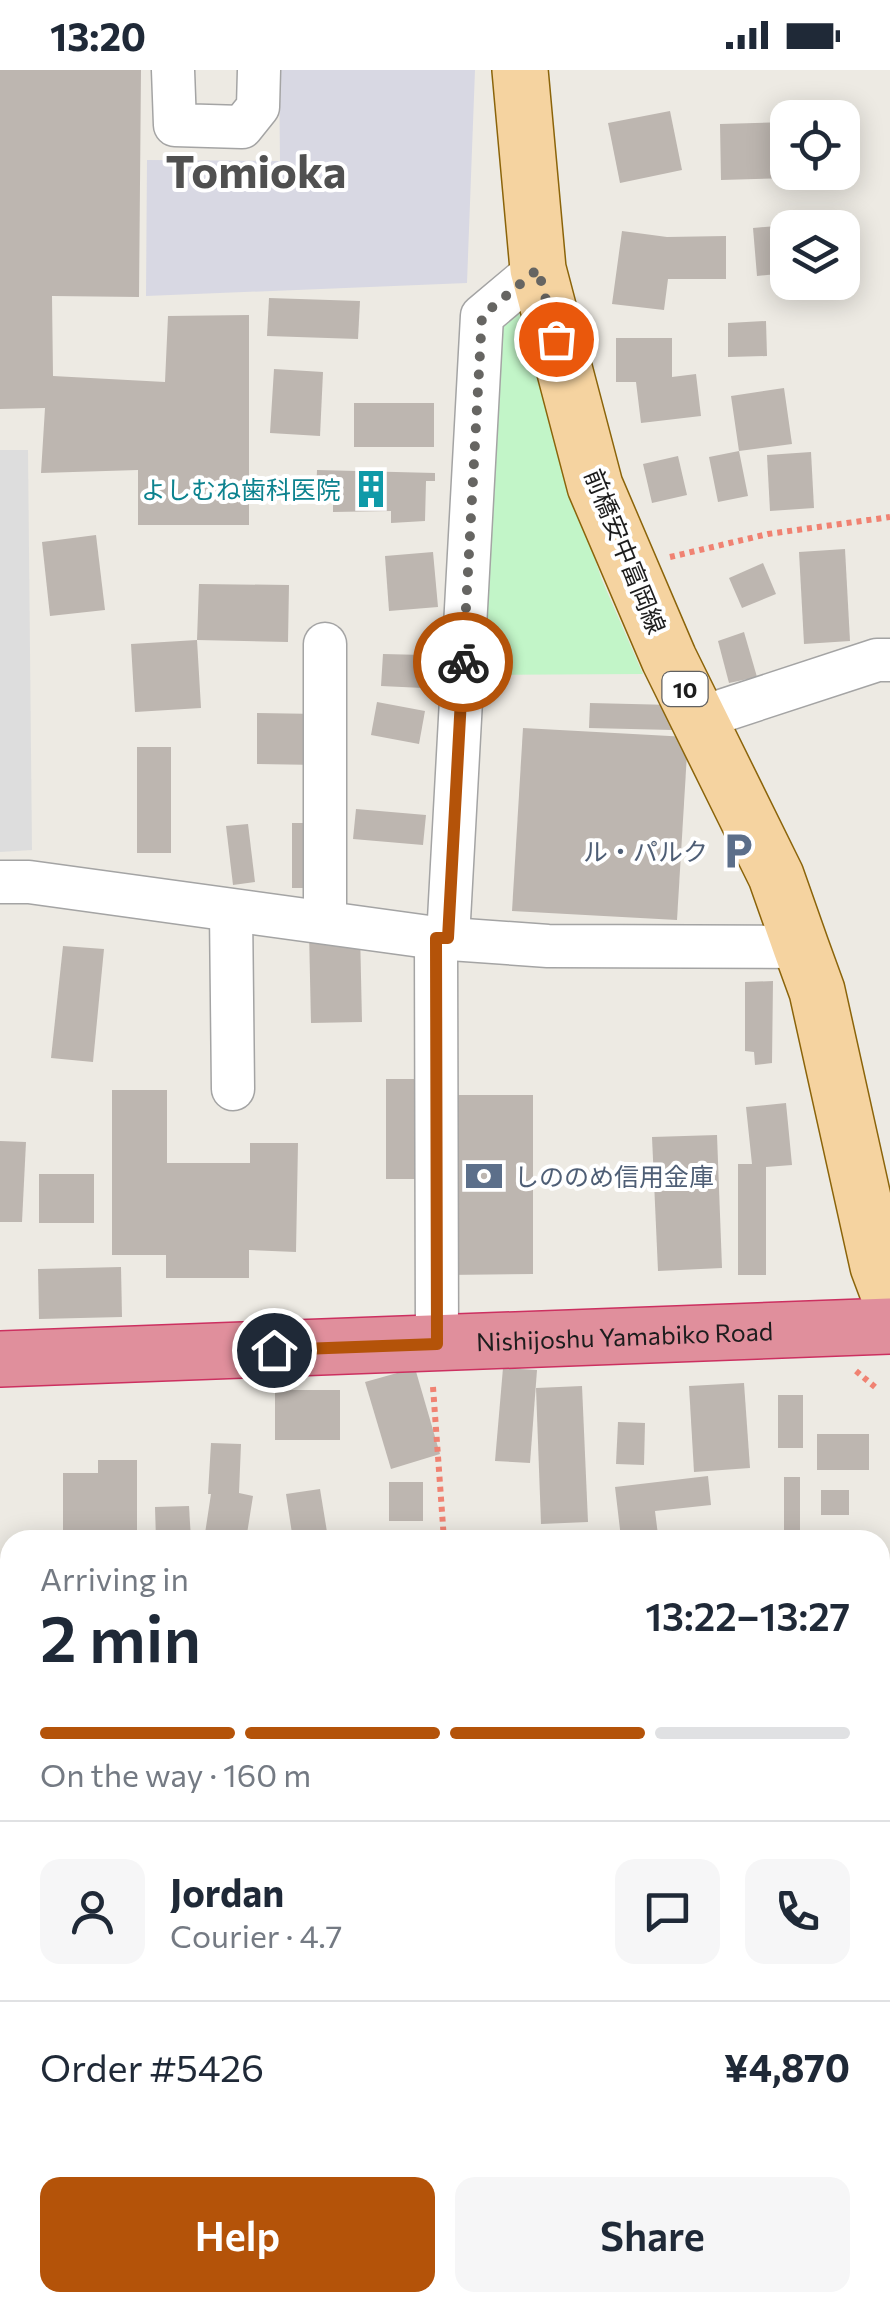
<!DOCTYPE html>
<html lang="en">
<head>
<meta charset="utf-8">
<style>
  body { margin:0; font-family:Commissioner,"Noto Sans JP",sans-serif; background:#f6f6f7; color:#1f2937; height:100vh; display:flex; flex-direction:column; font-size:38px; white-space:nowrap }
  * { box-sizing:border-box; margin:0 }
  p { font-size:32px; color:#747a83 }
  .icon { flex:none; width:55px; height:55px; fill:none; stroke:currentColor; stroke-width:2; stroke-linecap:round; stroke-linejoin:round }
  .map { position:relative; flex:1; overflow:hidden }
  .details { position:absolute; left:0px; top:1460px; width:890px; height:782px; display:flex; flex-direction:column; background:#fff; border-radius:30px 30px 0 0; box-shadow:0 5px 25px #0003 }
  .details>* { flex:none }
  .fabs { position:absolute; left:770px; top:30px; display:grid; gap:20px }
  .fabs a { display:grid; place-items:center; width:90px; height:90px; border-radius:20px; background:#fff; box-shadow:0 5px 25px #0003; font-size:50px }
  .pin { position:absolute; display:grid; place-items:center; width:85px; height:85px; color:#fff; margin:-42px; border:5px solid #fff; border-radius:50%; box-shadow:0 2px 10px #0007 }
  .courier { position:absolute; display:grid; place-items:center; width:100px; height:100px; margin:-50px; border:8px solid #b45309; border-radius:50%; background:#fff; color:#222; box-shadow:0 2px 12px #0007 }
  .head em { font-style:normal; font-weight:600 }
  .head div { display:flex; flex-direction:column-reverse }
  .head { display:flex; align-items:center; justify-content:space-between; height:170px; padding:0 40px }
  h1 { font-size:65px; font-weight:600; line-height:75px }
  .bar { display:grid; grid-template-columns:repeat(4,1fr); gap:15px 10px; align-content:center; height:120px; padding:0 40px }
  .bar i { height:12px; border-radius:8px; background:#e0e1e3 }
  .bar .active { background:#b45309 }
  .bar p { grid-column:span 4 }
  .line { display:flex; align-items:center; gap:25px; padding:0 40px; border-top:2px solid #e0e1e3 }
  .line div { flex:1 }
  .round { display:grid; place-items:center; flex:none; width:105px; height:105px; border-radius:20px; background:#f6f6f7 }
  .primary-button { display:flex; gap:20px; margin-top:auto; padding:20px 40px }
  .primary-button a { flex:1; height:115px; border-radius:20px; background:#b45309; color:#fff; font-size:40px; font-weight:600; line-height:115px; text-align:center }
  .primary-button a+a { background:#f6f6f7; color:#1f2937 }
  .status { display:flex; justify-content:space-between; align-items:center; height:70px; padding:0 50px; background:#fff; direction:ltr }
  .status svg { height:28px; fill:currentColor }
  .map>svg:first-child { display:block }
  .park { fill:#c2f5c8 }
  .parking { fill:#ddd }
  .plaza { fill:#d8d8e3 }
  .building { fill:#bdb6b0 }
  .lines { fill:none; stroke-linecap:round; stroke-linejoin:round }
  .minor-casing { stroke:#a4a4a4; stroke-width:45 }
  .major-casing { stroke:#8b640a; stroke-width:58 }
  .highway-casing { stroke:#cc3060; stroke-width:58 }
  .path { stroke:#f08272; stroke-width:6; stroke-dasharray:5 5; stroke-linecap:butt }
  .minor { stroke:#fff; stroke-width:42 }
  .major { stroke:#f5d3a0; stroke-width:55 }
  .highway { stroke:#e08f9c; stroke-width:55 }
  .done { stroke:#666562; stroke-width:10; stroke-dasharray:0 18 }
  .route { stroke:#b45309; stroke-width:12 }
  .labels { text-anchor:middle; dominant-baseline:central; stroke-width:8; stroke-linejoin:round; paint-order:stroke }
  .shield { fill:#fff; stroke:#616161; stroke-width:2.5 }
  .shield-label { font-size:22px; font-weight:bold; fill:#1d1d1d }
  .culture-label { font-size:25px; fill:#0d838f; stroke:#fff; text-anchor:end }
  .street-label { font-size:25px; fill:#1d1d1d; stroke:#fff }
  .service-label { font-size:25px; fill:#4e5e75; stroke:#fff; text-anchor:end }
  .town-label { font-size:45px; font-weight:bold; fill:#505050; stroke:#fff }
</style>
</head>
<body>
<div class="status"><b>13:20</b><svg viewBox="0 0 49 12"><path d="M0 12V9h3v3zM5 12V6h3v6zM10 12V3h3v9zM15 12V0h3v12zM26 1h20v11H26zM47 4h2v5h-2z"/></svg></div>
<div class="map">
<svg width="890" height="2242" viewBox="0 0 890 2242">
  <rect width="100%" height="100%" fill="#edeae3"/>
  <polygon class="park" points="519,241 528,251 558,380 602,510 643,604 479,605 490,262"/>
  <g class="parking">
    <polygon points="0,380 28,380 32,780 0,782"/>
    <rect x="0" y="1706" width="10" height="159"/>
  </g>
  <polygon class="plaza" points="279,0 475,0 467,213 146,226 147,90 280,91"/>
  <g class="building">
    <polygon points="0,0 141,0 139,227 52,226 53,306 165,312 168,246 249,245 249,455 138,455 138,400 41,403 45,338 0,339"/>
    <polygon points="670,41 682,100 620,113 608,53"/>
    <polygon points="788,52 788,102 792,102 792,108 721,110 720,54"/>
    <polygon points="788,155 788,203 757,206 753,158"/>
    <polygon points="622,161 667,167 726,166 726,209 668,209 664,240 612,234"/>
    <polygon points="269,228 360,231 358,269 267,266"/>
    <polygon points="766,251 767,286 728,287 728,253"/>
    <polygon points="616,268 672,268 672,307 696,304 701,346 641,353 636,312 616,312"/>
    <polygon points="274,299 323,302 320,366 270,363"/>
    <polygon points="784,318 792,374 739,381 748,426 718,432 709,387 739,381 731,326"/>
    <rect x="354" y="333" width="80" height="44"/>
    <polygon points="811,382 814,438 770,441 767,385"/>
    <polygon points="678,386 687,425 652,433 643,394"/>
    <polygon points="317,400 435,403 435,411 426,411 425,451 391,453 391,441 333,442 333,428 316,427"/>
    <polygon points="96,465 105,540 50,546 42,472"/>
    <polygon points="845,479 850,571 804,574 799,482"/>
    <polygon points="433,482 438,537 389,541 385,486"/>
    <polygon points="763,493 776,524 742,538 729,508"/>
    <polygon points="199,514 289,515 288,572 197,570 201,638 135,642 131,574 197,570"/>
    <polygon points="744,562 757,607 729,613 718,571"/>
    <polygon points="383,584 424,585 423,618 381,616"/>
    <polygon points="377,632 425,641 419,674 371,665"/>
    <polygon points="590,633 673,635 673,660 589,658"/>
    <polygon points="257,643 320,644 319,695 257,694"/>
    <polygon points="523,658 688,667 677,850 512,841"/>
    <rect x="137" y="677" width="34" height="106"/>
    <polygon points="356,739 426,745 423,775 353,769"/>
    <rect x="292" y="753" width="25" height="65"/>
    <polygon points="248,754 255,812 233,815 226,756"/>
    <polygon points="360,861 362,952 311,953 309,862"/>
    <polygon points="63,876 104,879 93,992 51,988"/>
    <polygon points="773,911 772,993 755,995 754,982 745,981 745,912"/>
    <rect x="386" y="1009" width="43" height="100"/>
    <polygon points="112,1020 167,1020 167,1093 250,1093 250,1073 298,1073 296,1182 249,1180 249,1208 166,1208 166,1185 112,1185"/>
    <polygon points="446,1025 533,1025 533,1204 446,1205"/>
    <polygon points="786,1033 792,1095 766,1097 766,1205 738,1205 738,1094 752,1094 746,1037"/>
    <polygon points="717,1065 722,1198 658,1201 652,1067"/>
    <polygon points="0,1071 26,1072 22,1152 0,1152"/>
    <rect x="39" y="1104" width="55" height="49"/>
    <polygon points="121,1197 122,1247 39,1249 38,1199"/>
    <polygon points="415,1298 440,1384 391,1399 365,1312"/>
    <polygon points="503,1298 537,1300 530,1393 495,1391"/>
    <polygon points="744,1313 750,1398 694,1402 689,1316"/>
    <polygon points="582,1316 588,1452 541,1454 536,1318"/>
    <rect x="275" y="1320" width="65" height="50"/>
    <rect x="778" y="1325" width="25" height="53"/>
    <polygon points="618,1352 645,1353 644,1395 616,1394"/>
    <rect x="817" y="1364" width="52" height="36"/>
    <polygon points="211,1373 241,1374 239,1423 253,1426 246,1470 204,1470 211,1424 208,1424"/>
    <polygon points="98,1390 137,1390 137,1461 63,1461 63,1403 98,1403"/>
    <polygon points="708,1406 711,1435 655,1441 658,1465 621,1468 615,1417"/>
    <rect x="784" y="1407" width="16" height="55"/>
    <rect x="389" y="1412" width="34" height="39"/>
    <polygon points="320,1419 328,1468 293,1470 286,1424"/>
    <rect x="821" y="1420" width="28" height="25"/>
    <polygon points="189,1436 191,1470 156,1470 155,1437"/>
    <rect x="880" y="1565" width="10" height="30"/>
    <rect x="880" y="1657" width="10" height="37"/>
    <rect x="880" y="1697" width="10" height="42"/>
    <polygon points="890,1824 890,1841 880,1842 880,1825"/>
    <polygon points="890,1861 890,1904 880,1906 880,1862"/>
    <rect x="880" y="2006" width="10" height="63"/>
    <polygon points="880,2107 890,2107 890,2163 880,2164"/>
    <rect x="0" y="2128" width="10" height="79"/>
    <polygon points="880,2179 890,2179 890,2242 771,2242 772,2232 880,2232"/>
    <polygon points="0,2223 10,2223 10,2232 19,2232 19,2242 0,2242"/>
    <rect x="137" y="2232" width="37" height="10"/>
    <rect x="300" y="2232" width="98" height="10"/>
    <polygon points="513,2234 568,2234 568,2242 512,2242"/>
  </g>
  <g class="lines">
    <g class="minor-casing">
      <g id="minor">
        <polyline points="173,0 175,55 242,57 258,37 259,0"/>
        <polyline points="700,648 877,590 890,590"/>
        <polyline points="0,812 29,812 436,868 548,876 801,877"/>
        <polyline points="231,841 233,1019"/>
        <polyline points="325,852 325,574"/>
        <polyline points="436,868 437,1274"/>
        <polyline points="448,868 482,246 538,199"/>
        <polyline points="0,1682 10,1681"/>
        <polyline points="0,2091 10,2090"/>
        <polyline points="880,2170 890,2170"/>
        <polyline points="238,2232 238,2242"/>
        <polyline points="580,2232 581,2242"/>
        <polyline points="119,2242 119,2232"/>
      </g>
    </g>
    <g class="major-casing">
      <polyline id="major" points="520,0 538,199 595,416 669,589 776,806 801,877 817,921 878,1196 890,1228"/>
    </g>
    <g class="highway-casing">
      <g id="highway">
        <path id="s1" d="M0,1289L890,1256"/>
      </g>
    </g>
    <g class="path">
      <polyline points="670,487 768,464 890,447"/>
      <polyline points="856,1301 875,1317"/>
      <polyline points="433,1317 444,1470"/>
      <polyline points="880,1646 890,1645"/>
    </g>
    <use href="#minor" class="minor"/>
    <use href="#major" class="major"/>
    <use href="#highway" class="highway"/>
  </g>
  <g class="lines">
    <polyline class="done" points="463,592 482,246 538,199 556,269"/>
    <polyline class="route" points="274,1280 437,1274 436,868 448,868 463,592"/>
  </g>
  <defs>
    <g id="building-bare" transform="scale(3)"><path d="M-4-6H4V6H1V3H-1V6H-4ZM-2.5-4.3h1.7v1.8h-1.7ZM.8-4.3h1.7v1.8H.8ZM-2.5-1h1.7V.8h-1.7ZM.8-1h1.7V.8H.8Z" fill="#0f9aa8" stroke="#fff" stroke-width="2.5" paint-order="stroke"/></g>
    <g id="parking-bare" transform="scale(3)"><path d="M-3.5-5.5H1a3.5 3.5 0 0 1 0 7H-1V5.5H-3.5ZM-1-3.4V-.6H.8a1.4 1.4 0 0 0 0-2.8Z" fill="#5c6f8a" stroke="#fff" stroke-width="2.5" paint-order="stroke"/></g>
    <g id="bank-bare" transform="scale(3)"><path d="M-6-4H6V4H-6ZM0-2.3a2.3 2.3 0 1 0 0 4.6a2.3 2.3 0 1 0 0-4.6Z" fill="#5c6f8a" stroke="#fff" stroke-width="2.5" paint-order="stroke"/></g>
  </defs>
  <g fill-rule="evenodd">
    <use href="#building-bare" x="371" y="419"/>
    <use href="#parking-bare" x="738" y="781"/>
    <use href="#bank-bare" x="484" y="1106"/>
  </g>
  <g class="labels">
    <rect class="shield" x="662.5" y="602" width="45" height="34" rx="8"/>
    <g class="shield-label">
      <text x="685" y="619">10</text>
    </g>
    <g class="culture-label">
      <text x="341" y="419">よしむね歯科医院</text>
    </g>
    <g class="street-label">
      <text transform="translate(626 481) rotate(68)">前橋安中富岡線</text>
      <text stroke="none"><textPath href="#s1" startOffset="625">Nishijoshu Yamabiko Road</textPath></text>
    </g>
    <g class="service-label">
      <text x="708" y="781">ル・パルク</text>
      <text x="514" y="1106" text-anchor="start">しののめ信用金庫</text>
    </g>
    <g class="town-label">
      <text x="256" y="99">Tomioka</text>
    </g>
  </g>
</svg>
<div class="fabs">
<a><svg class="icon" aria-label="locate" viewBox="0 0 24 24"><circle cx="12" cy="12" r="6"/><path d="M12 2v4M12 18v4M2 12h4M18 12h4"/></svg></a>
<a><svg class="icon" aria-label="layers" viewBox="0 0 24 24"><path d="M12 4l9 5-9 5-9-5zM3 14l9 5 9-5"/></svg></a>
</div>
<div class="pin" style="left:556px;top:269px;background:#ea580c"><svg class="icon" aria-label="bag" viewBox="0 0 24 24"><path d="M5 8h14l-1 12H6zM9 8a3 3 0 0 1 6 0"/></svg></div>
<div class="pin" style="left:274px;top:1280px;background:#1f2937"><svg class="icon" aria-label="home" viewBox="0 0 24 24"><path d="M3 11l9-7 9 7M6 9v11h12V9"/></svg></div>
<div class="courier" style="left:463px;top:592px"><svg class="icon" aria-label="bike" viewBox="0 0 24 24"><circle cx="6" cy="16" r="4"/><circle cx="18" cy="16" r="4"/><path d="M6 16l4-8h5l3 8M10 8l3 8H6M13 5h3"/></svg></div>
<section class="details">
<div class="head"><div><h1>2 min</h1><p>Arriving in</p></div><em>13:22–13:27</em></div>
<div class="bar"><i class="active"></i><i class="active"></i><i class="active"></i><i></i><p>On the way · 160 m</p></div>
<div class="line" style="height:180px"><a class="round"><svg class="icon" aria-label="person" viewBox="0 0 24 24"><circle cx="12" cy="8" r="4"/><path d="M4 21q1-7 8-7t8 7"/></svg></a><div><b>Jordan</b><p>Courier · 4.7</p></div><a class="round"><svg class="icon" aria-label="chat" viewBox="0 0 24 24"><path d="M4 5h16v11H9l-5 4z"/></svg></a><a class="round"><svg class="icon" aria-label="phone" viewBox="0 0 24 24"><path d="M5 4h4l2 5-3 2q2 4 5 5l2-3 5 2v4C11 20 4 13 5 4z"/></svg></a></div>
<div class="line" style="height:130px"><div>Order #5426</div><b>¥4,870</b></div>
<div class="primary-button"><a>Help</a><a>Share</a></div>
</section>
</div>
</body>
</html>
